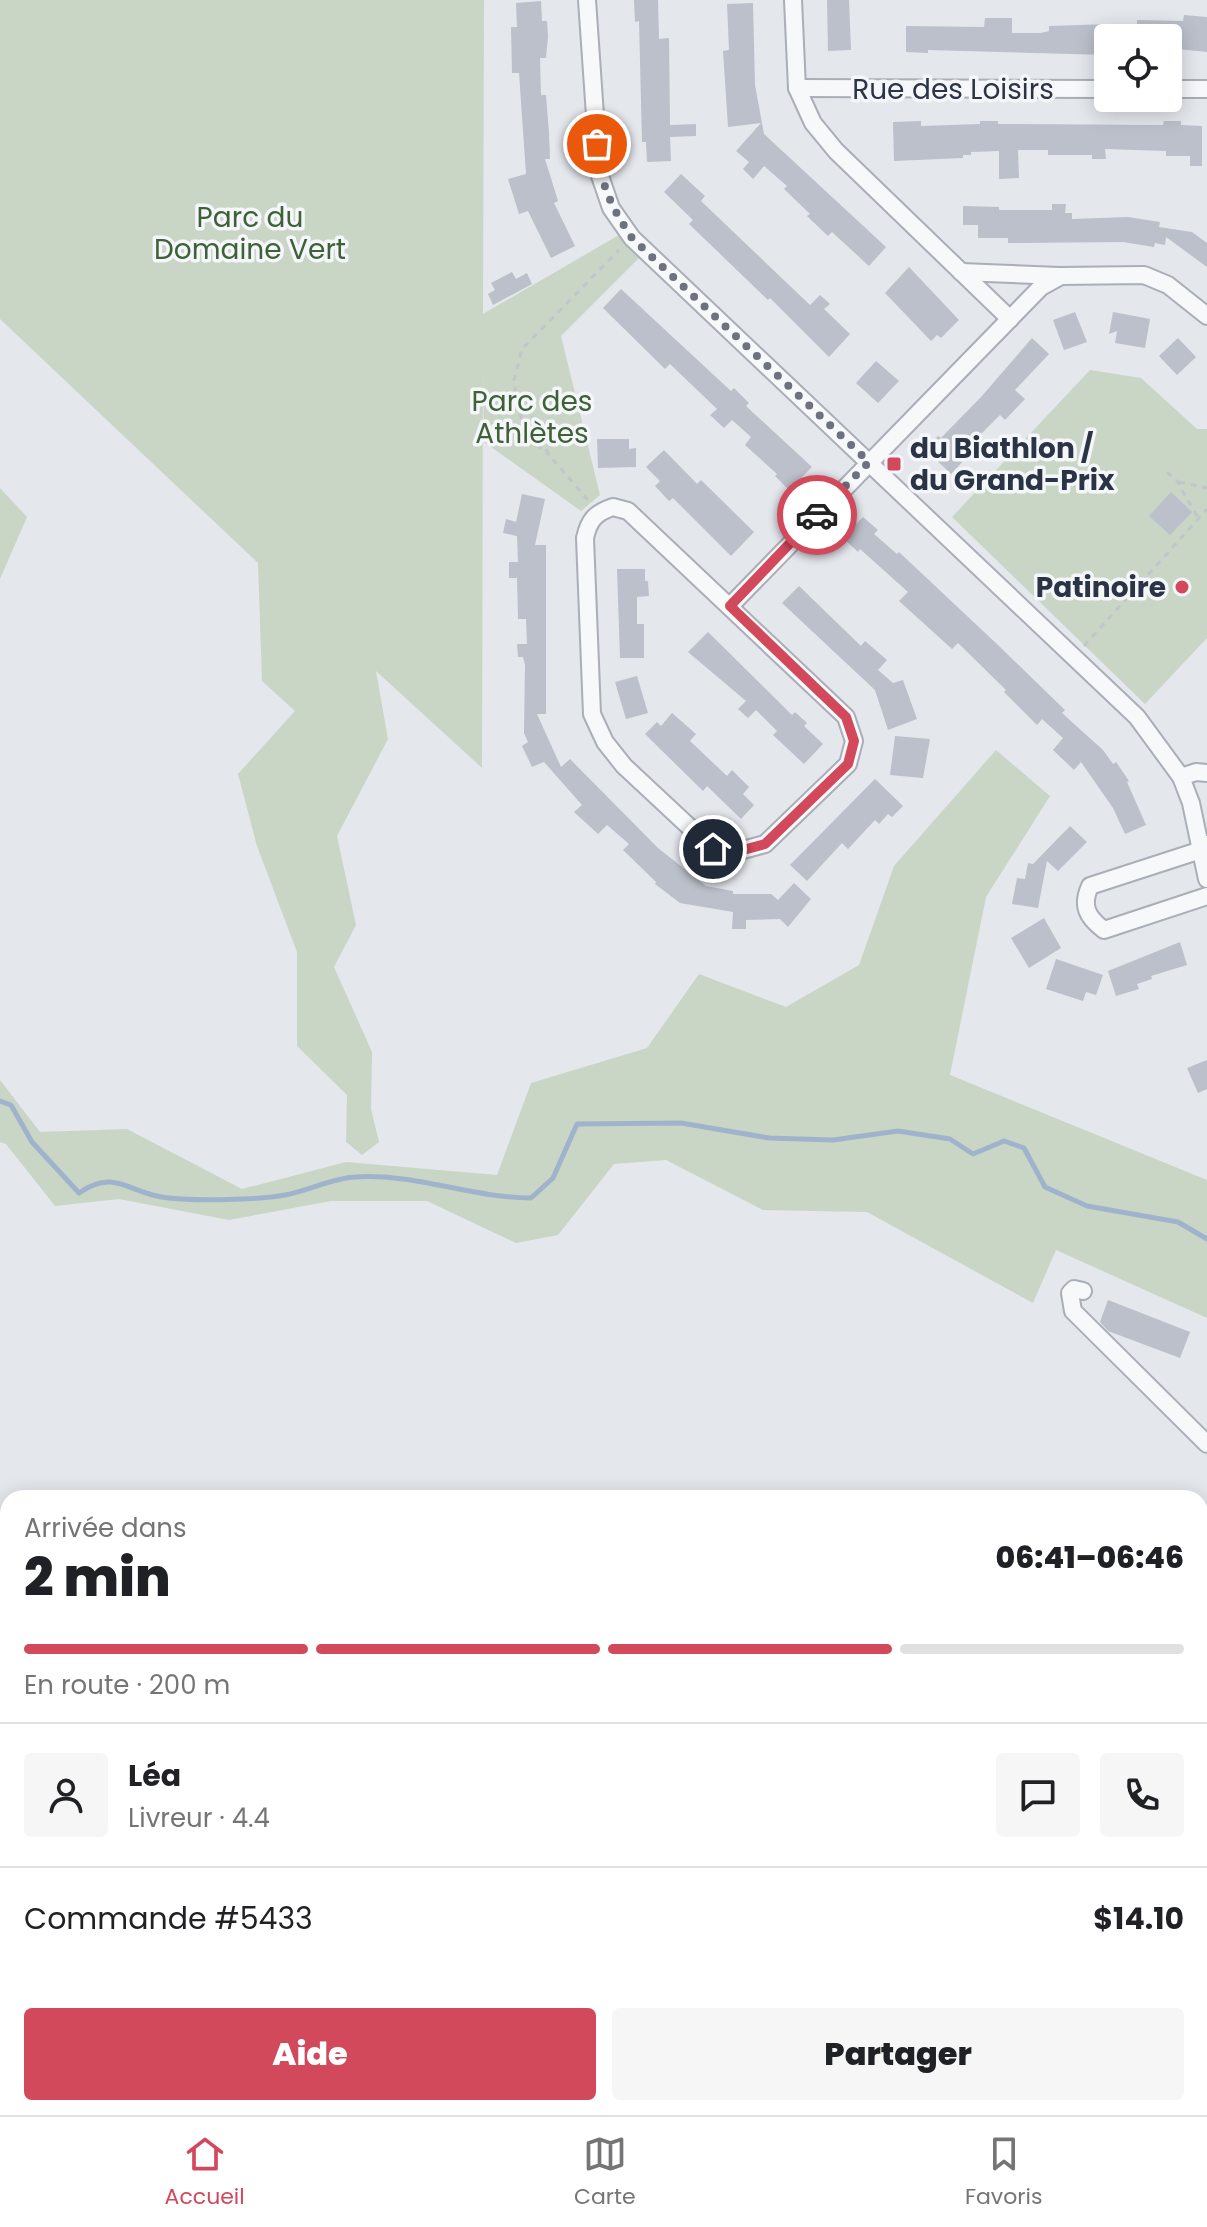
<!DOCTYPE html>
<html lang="fr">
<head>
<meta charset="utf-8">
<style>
  body { margin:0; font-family:Poppins,sans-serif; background:#f6f6f6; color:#202124; height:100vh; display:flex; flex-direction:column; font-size:30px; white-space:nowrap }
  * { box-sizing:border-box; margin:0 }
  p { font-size:26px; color:#757577 }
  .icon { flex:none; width:44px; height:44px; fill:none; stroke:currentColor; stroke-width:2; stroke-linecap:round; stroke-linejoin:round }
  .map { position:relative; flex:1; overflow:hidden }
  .panel { position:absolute; left:0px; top:1490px; width:1208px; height:626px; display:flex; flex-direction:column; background:#fff; border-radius:24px 24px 0 0; box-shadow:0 4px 20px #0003 }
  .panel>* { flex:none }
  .controls { position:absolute; left:1094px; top:24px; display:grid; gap:16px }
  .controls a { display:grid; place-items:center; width:88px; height:88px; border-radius:8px; background:#fff; box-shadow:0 4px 20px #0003; font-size:40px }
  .pin { position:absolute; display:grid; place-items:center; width:68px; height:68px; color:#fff; margin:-34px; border:4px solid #fff; border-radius:50%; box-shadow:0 2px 8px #0007 }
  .courier { position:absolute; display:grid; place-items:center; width:80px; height:80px; margin:-40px; border:6px solid #d1495b; border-radius:50%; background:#fff; color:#222; box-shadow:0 2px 10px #0007 }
  .head em { font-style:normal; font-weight:800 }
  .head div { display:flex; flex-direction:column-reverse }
  .head { display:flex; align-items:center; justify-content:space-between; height:136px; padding:0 24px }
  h1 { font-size:52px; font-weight:800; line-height:60px }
  .bar { display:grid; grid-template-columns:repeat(4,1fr); gap:12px 8px; align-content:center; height:96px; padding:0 24px }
  .bar i { height:10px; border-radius:6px; background:#e0e0e0 }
  .bar .current { background:#d1495b }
  .bar p { grid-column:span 4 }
  .line { display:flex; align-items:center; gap:20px; padding:0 24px; border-top:2px solid #e0e0e0 }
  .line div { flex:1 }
  .round { display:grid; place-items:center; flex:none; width:84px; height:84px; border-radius:8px; background:#f6f6f6 }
  .cta { display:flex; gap:16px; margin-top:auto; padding:16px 24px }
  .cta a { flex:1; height:92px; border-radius:8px; background:#d1495b; color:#fff; font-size:32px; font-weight:800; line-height:92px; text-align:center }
  .cta a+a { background:#f6f6f6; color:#202124 }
  .dock { display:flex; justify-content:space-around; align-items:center; height:112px; border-top:2px solid #e0e0e0; background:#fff; font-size:22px; color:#757577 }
  .dock a { display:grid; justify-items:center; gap:4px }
  .dock .current { color:#d1495b }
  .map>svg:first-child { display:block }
  .green { fill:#c9d6c5 }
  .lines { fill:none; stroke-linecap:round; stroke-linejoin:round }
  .stream { stroke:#9fb4cc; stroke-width:5 }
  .building { fill:#bbc0ca }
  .minor-casing { stroke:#a9aeb7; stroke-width:20 }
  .tertiary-casing { stroke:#a9aeb7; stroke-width:24 }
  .path { stroke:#c2c5cb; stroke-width:3; stroke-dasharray:6 6; stroke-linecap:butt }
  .minor { stroke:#f7f8fa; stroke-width:16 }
  .tertiary { stroke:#f7f8fa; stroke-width:20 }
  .done { stroke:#6c737f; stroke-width:8; stroke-dasharray:0 14.4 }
  .route { stroke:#d1495b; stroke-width:10 }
  .poi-dot { fill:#d1495b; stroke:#f4f6f9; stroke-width:3 }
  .labels { text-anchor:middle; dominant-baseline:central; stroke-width:7; stroke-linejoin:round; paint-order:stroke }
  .street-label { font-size:28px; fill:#2b3445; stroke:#f4f6f9 }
  .park-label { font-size:28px; fill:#3f6138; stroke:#f4f6f9 }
  .poi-label { font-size:28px; font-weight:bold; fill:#2b3445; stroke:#f4f6f9; text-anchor:start }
</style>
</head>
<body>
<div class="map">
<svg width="1207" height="2115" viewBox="0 0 1207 2115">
  <rect width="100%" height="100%" fill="#e4e7ec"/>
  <g class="green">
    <polygon points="0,0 484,0 483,314 619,235 639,258 561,336 600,495 581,511 484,442 483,367 482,768 376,671 388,739 337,836 356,925 334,967 372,1052 371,1109 379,1142 362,1155 346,1142 347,1095 297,1046 297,952 257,846 238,774 295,711 262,681 258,563 0,319"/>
    <polygon points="1090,370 1141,378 1197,429 1207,429 1207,638 1145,704 952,517"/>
    <polygon points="0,488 27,517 0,579"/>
    <polygon points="996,750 1050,796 986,897 950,1075 1207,1180 1207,1318 1056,1250 1033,1303 867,1212 763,1210 666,1160 614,1164 558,1235 516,1243 427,1201 331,1201 229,1220 119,1199 55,1206 6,1144 0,1142 0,1080 40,1132 127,1129 242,1189 346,1162 497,1175 531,1083 647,1048 699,974 786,1007 859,965 894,866"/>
    <polygon points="1200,1762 1207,1768 1207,1960 1200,1987"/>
    <polygon points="309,2108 617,2108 624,2115 318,2115"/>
  </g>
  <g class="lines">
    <path class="stream" d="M0,1101L11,1105L32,1142L79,1193C116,1167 130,1195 169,1198C195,1201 259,1200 285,1195C308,1191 332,1178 355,1177C415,1173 472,1198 531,1198L553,1178L577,1124L681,1123L769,1138L833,1140L898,1131L950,1139L973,1154L1004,1141L1024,1148L1045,1187L1087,1206L1178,1222L1207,1239"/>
  </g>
  <g class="building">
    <polygon points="634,0 658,0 659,39 669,38 670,125 696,124 696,136 670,137 671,161 647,162 646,142 642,142 639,21 635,22"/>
    <polygon points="827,0 849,0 851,50 828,51"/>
    <polygon points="541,1 542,21 547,21 548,37 546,58 540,58 541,95 546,95 549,133 550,159 545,159 558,201 554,203 575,246 551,258 528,211 519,214 508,179 526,174 519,73 512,73 511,27 517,27 516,3"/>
    <polygon points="753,3 755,85 764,134 886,247 869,266 832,232 828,236 807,216 810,214 784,189 787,186 764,166 753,179 743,169 749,162 736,151 761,123 728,127 723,51 729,50 727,4"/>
    <polygon points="1184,15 1207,17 1207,52 1168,48 1168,38 1137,38 1137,20 1183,21"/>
    <polygon points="985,18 1012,18 1012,33 1041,33 1049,31 1049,26 1110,24 1108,55 928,50 928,53 906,52 906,26 984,27"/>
    <polygon points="921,121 921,126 980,124 980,121 998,121 998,124 1163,125 1164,121 1181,121 1181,125 1202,126 1202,166 1190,166 1190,156 1166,156 1166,151 1105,149 1106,159 1092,159 1092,155 1048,155 1048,150 1018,150 1019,178 999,179 999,151 971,152 971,155 963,155 963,158 894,161 893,122"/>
    <polygon points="681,174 705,196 701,201 810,305 820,295 830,304 824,309 850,334 829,357 770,298 768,300 689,224 693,220 664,192"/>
    <polygon points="1052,204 1066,204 1065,213 1072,213 1072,219 1128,217 1160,222 1159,227 1192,232 1207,243 1207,267 1166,237 1165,245 1155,243 1154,247 1123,242 1008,243 1008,238 978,238 978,225 963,225 963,206 999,207 999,210 1052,210"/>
    <polygon points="909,267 959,320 941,338 937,335 931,341 885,293"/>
    <polygon points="512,272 516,279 527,273 532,284 493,305 488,294 495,290 491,283"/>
    <polygon points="621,289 731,391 734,388 749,403 746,406 812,467 789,490 775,476 777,474 745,445 751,437 732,420 724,428 710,415 717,409 670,364 665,369 603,308"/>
    <polygon points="1075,312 1087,342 1064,350 1053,320"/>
    <polygon points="1113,312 1150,319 1145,348 1115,343 1117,331 1109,334"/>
    <polygon points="1032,338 1049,354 1015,390 1025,399 1005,420 1000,415 959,456 964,460 951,474 925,449 938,436 941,438 981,397"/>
    <polygon points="1178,338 1196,357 1177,375 1159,356"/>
    <polygon points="876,361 899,381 878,403 856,383"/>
    <polygon points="597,439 629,439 629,449 636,448 636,467 598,468"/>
    <polygon points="664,450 697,484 701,480 754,532 731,556 673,498 669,501 655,486 660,481 646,467"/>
    <polygon points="1171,492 1192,512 1170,535 1149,516"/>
    <polygon points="522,494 545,499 535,545 546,545 546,714 537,714 561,767 570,759 658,848 706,886 733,891 733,894 771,894 778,900 794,883 811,899 788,927 780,919 746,920 746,929 732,929 733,912 680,903 655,884 656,882 623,850 629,844 607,825 598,834 574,812 582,805 544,762 532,767 522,746 528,742 524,733 525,665 523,657 518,657 517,644 527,644 526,619 518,619 517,578 509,578 509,562 518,562 517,536 503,533 506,519 516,522"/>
    <polygon points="863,517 878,530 874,534 897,554 899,552 999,646 1065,710 1062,713 1103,750 1113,764 1116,762 1129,781 1127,782 1146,825 1125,834 1113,808 1081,762 1074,770 1053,750 1063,738 1042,719 1037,725 1004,692 1006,690 958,643 952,649 899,601 908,592 860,549 858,552 843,538"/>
    <polygon points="617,569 645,569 645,581 648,581 649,596 637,597 637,624 644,624 644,658 620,658"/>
    <polygon points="799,586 861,646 865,641 887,660 878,670 893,683 903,680 917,719 888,730 875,690 782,603"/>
    <polygon points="708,632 792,715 795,712 807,723 804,726 823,744 804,764 773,735 777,731 756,710 748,718 738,709 746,701 688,652"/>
    <polygon points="637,676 648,713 626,719 615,682"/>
    <polygon points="672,713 696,734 690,741 727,776 732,770 749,787 743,794 754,805 741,819 707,786 703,791 645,734 657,722 661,726"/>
    <polygon points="895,736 930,739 923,778 890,775"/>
    <polygon points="875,779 903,806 892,817 888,814 879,824 875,820 848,849 842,843 807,881 790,865"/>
    <polygon points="1070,826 1087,842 1058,871 1047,861 1038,908 1012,904 1017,878 1025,879 1028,863 1033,864"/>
    <polygon points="1044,918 1061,948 1029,968 1011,938"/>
    <polygon points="1180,942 1187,965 1151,976 1152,979 1137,984 1139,989 1116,996 1108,971"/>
    <polygon points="1056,959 1103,975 1096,995 1086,992 1083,1001 1046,989"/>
    <polygon points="1207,1060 1207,1089 1198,1093 1187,1068"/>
    <polygon points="1108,1300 1190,1332 1180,1358 1108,1331 1100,1322"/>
  </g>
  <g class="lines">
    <g class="minor-casing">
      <g id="minor">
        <polyline points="587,0 599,173 611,208 632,238 1137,717 1181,777 1191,803 1207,879"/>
        <polyline points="793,0 797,88 813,123 836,151 1010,319"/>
        <polyline points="797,88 1108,89"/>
        <polyline points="1168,89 1207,89"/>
        <polyline points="961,272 1059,276"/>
        <path d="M613,507L628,511L846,717L854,741L848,764L765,844L743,850L713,849L624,766L605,742L592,714L585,538C589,520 595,513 613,507Z"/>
        <polyline points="730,606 1041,287 1061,276 1144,275 1168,285 1207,316"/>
        <polyline points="1181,777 1196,772 1207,773"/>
        <path d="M1206,844L1201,850L1090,886C1081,906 1087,917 1104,930L1207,896"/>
        <polyline points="1083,1291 1074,1289 1070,1293 1073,1311 1207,1444"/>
      </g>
    </g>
    <g class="tertiary-casing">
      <polyline id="tertiary" points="0,2114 1,2115"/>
    </g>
    <g class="path">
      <path d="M517,402C521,423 530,442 549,455"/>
      <polyline points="1167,472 1177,481 1198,518"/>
      <polyline points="1179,482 1207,488"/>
      <polyline points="588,500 549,455 532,416 517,402 514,380 522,349 619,250"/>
      <polyline points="1084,646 1207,509"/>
    </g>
    <use href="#minor" class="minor"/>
    <use href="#tertiary" class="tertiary"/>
  </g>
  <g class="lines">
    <path class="done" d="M597,144C599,181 611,207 632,238L869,462L817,515"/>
    <polyline class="route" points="713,849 743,850 765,844 848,764 854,741 846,717 730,606 817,515"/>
  </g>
  <g class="poi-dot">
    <rect x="886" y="456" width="16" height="16" rx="4"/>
    <circle cx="1182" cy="587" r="8"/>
  </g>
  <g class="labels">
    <g class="street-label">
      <text x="953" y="89">Rue des Loisirs</text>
    </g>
    <g class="park-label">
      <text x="250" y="217">Parc du<tspan x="250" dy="32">Domaine Vert</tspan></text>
      <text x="532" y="401">Parc des<tspan x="532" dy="32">Athlètes</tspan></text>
    </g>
    <g class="poi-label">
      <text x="910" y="448">du Biathlon /<tspan x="910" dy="32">du Grand-Prix</tspan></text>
      <text x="1166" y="587" text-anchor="end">Patinoire</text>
    </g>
  </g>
</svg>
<div class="controls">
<a><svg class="icon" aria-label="locate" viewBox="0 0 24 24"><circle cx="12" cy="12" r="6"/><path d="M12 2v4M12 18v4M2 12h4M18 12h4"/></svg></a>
</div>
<div class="pin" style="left:597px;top:144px;background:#ea580c"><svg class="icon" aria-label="bag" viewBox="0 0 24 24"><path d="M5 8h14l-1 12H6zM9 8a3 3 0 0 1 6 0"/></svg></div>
<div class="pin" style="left:713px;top:849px;background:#1f2937"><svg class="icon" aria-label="home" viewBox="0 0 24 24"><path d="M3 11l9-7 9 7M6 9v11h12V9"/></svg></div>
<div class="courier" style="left:817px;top:515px"><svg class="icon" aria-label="car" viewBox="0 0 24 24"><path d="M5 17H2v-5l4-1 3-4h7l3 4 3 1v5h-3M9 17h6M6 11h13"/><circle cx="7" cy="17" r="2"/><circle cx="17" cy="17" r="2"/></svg></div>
<section class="panel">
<div class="head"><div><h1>2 min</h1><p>Arrivée dans</p></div><em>06:41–06:46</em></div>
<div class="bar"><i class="current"></i><i class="current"></i><i class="current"></i><i></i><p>En route · 200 m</p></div>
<div class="line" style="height:144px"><a class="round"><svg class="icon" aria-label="person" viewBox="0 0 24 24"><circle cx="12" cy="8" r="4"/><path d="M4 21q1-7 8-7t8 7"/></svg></a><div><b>Léa</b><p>Livreur · 4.4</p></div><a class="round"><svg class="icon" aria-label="chat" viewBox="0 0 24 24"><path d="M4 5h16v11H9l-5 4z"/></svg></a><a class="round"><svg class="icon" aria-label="phone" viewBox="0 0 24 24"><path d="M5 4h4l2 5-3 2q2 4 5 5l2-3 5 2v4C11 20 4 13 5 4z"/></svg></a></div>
<div class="line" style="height:104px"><div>Commande #5433</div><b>$14.10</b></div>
<div class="cta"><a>Aide</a><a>Partager</a></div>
</section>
</div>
<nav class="dock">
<a class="current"><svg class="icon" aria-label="home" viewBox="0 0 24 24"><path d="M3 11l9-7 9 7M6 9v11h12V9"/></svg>Accueil</a>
<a><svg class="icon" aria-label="map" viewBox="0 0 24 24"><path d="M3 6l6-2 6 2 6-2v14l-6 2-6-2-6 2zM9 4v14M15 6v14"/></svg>Carte</a>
<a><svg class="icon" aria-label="saved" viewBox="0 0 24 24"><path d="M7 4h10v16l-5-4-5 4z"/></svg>Favoris</a>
</nav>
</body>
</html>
